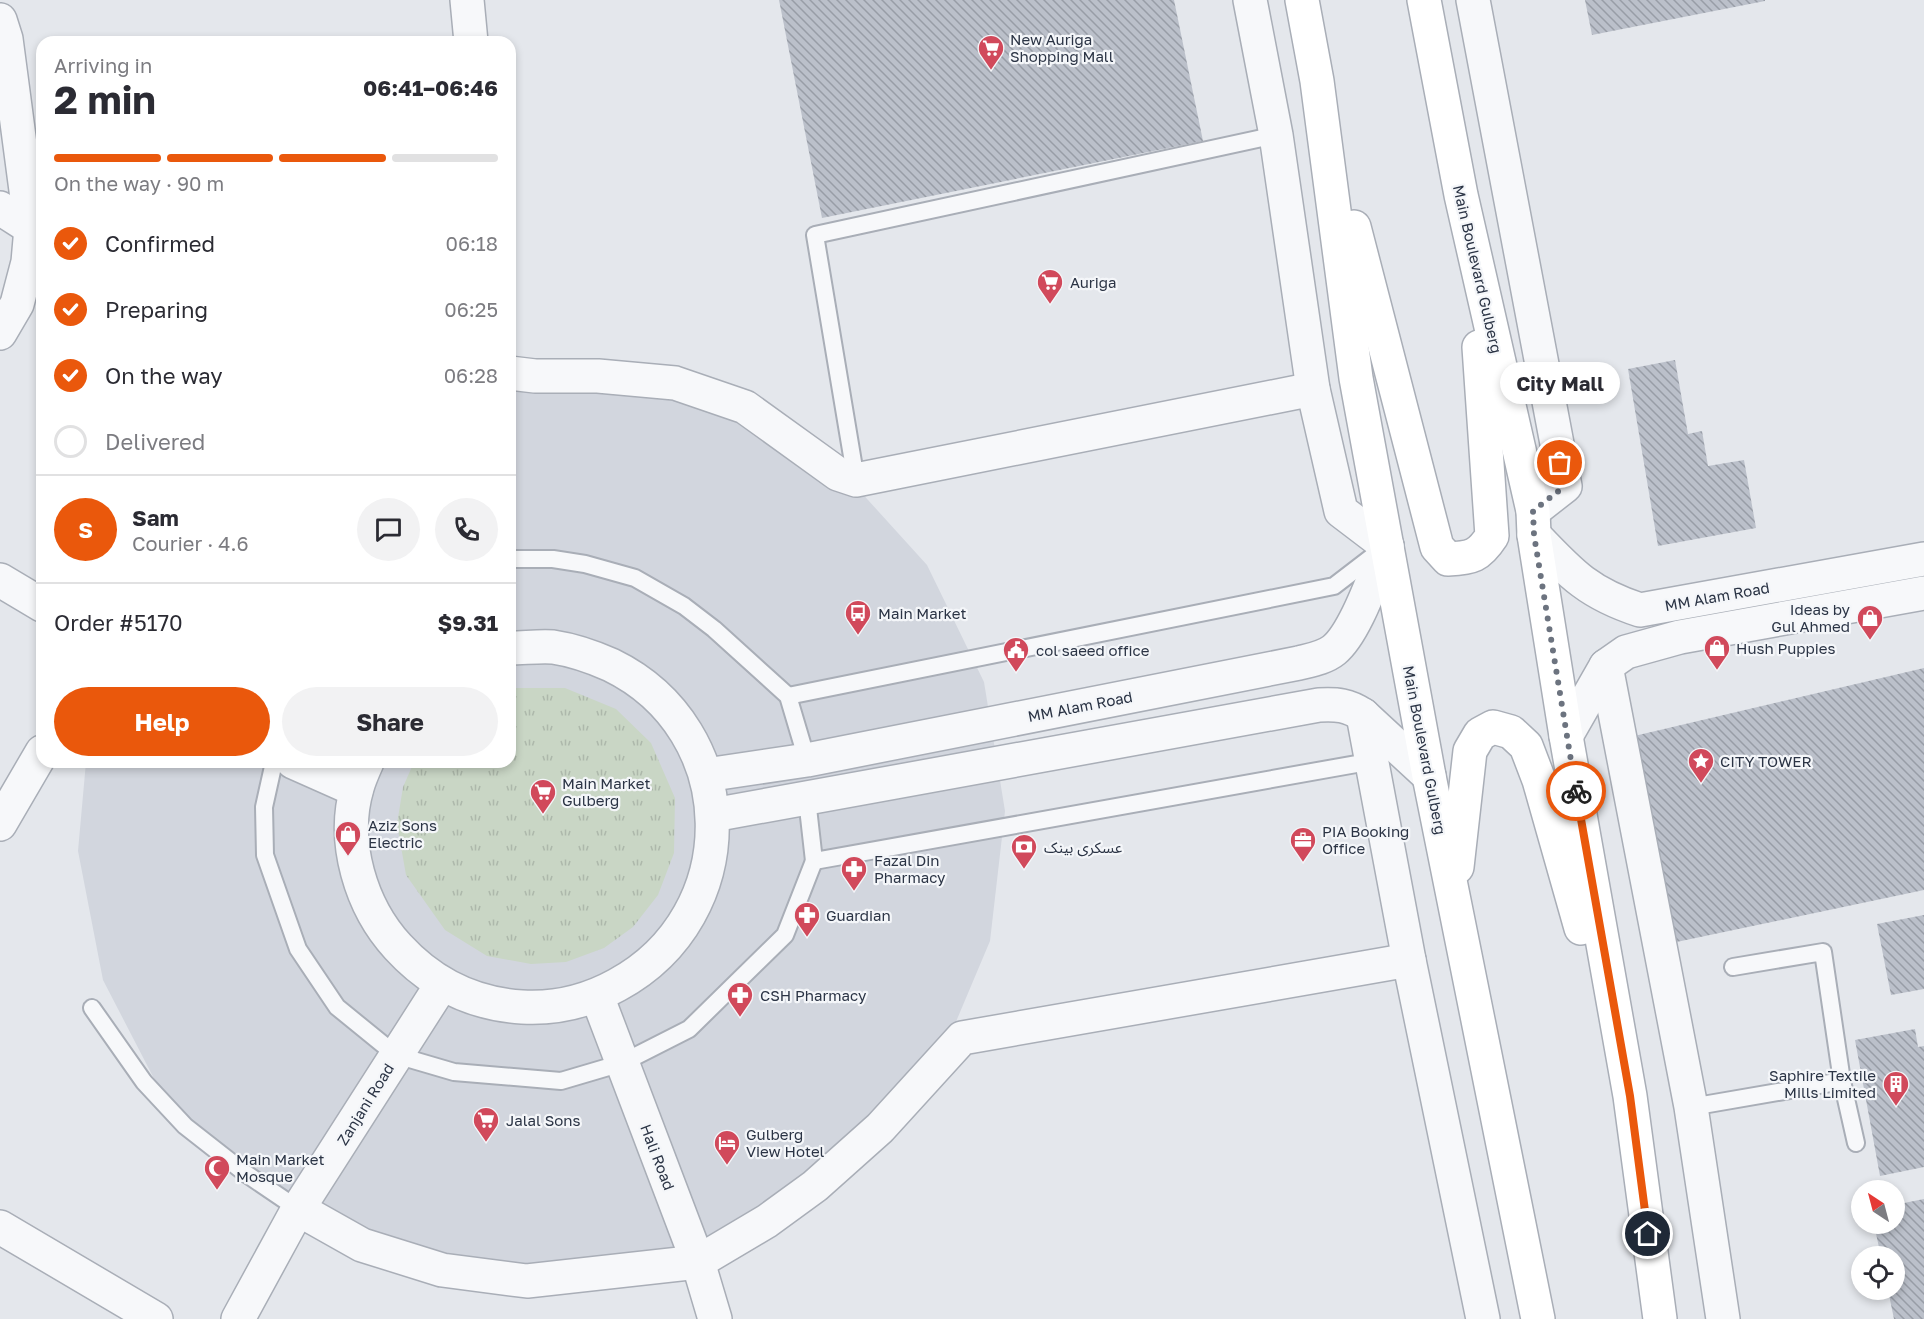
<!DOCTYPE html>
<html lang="en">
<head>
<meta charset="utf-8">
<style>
  body { margin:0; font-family:"Golos Text","Noto Sans Arabic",sans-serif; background:#f2f2f3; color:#2b2b33; height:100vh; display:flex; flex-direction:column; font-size:22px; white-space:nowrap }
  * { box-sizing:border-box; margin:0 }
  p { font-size:20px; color:#7c7c81 }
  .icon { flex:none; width:33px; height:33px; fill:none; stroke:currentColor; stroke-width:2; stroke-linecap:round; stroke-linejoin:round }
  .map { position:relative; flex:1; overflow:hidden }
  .panel { position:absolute; left:36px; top:36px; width:480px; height:732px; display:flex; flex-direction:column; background:#fff; border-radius:18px; box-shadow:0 3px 9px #0003 }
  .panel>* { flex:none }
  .needle { width:39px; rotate:324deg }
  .tools { position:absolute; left:1851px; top:1180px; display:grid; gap:12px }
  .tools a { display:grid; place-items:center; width:54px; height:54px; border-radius:50%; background:#fff; box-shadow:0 3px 9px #0003; font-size:30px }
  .pin { position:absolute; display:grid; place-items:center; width:51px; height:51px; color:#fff; margin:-26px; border:3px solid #fff; border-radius:50%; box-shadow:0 2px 6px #0007 }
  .courier { position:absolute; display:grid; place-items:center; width:60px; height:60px; margin:-30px; border:4px solid #ea580c; border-radius:50%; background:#fff; color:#222; box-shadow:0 2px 8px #0007 }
  .bubble { position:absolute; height:42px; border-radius:21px; background:#fff; box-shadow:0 3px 9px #0003; font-size:20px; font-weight:700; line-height:42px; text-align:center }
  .overview em { font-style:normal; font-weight:700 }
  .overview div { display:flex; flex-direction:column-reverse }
  .overview { display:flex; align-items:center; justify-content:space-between; height:102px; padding:0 18px }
  h1 { font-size:39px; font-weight:700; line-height:45px }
  .bar { display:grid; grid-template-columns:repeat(4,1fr); gap:9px 6px; align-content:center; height:72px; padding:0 18px }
  .bar i { height:8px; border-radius:4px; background:#e1e1e2 }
  .bar .active { background:#ea580c }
  .bar p { grid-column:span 4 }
  .line { display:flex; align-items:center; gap:15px; padding:0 18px; border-top:2px solid #e1e1e2 }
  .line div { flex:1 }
  .round { display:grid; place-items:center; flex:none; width:63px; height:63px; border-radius:32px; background:#f2f2f3 }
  ol { padding:0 18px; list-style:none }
  li { display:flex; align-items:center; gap:18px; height:66px }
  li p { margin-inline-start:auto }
  li .icon { padding:6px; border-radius:50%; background:#ea580c; color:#fff; stroke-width:4 }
  li:last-child { color:#7c7c81 }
  li i { width:33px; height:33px; border:3px solid #e1e1e2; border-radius:50% }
  .primary-button { display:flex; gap:12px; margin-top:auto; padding:12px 18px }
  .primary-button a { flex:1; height:69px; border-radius:36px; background:#ea580c; color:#fff; font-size:24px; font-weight:700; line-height:69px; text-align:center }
  .primary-button a+a { background:#f2f2f3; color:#2b2b33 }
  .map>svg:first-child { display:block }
  .built { fill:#d2d6de }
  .grass { fill:url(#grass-tufts) }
  .building { fill:url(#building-back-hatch) }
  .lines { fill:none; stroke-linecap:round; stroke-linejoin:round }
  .service-casing { stroke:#a9aeb7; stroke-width:20 }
  .minor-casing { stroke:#a9aeb7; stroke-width:36 }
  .tertiary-casing { stroke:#a9aeb7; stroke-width:36 }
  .secondary-casing { stroke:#a9aeb7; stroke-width:36 }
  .service { stroke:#f7f8fa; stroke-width:16 }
  .minor { stroke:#f7f8fa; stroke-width:33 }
  .tertiary { stroke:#f7f8fa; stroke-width:33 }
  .secondary { stroke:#fff; stroke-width:33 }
  .done { stroke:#6c737f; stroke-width:6; stroke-dasharray:0 10.8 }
  .route { stroke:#ea580c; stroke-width:8 }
  .labels { text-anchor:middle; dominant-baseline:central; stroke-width:4.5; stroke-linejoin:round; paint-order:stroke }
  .poi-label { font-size:15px; fill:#2b3445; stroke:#f4f6f9; text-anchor:start }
  .street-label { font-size:15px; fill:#2b3445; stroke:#f4f6f9 }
</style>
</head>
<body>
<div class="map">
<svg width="1924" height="1319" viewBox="0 0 1924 1319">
  <defs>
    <pattern id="grass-tufts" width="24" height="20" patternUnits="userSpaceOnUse" patternTransform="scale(1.5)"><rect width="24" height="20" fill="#c9d6c5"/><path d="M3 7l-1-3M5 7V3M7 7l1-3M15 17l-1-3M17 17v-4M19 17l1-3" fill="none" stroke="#adb8ab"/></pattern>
    <pattern id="building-back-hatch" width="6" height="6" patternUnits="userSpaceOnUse" patternTransform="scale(1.5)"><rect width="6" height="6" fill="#bbc0ca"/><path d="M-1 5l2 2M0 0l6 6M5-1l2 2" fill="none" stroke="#989da6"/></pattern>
  </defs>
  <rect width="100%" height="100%" fill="#e4e7ec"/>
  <polygon class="built" points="510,367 704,390 839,468 927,565 984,682 1005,811 990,941 939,1062 856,1164 625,1281 366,1256 253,1190 163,1096 103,980 78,851 86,762 510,762"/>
  <polygon class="grass" points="514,688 565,688 616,709 651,743 675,798 674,853 658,895 633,927 604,948 566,962 531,964 487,956 445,930 406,875 397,824 403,787 414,762 510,762 510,689"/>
  <g class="building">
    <polygon points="779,0 1174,0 1203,141 822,218"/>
    <polygon points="1585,0 1765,0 1765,1 1592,35"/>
    <polygon points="1675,360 1688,434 1702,431 1708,466 1744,460 1756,528 1658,546 1628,369"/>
    <polygon points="1924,668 1924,890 1667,944 1630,737"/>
    <polygon points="1924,915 1924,989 1891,995 1877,924"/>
    <polygon points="1915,1029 1918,1047 1924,1046 1924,1167 1880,1176 1855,1040"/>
    <polygon points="1924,1199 1924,1319 1894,1319 1888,1290 1894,1290 1894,1257 1881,1257 1874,1224 1894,1224 1894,1205"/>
  </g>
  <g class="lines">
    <g class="service-casing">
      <g id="service">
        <polyline points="856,480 815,235 1276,135"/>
        <polyline points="510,559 553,559 585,564 635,578 684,606 714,629 788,696 807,760"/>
        <polyline points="788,696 1334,586 1377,553"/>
        <polyline points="274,762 264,807 265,855 298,949 337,1007 396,1055 454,1072 561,1081 622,1063 689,1029 785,935 814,861"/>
        <polyline points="807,799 814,861 1373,761"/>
        <polyline points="1733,967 1823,952 1842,1081 1856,1143"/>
        <polyline points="92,1008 144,1082 185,1126 245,1173 298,1209"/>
        <polyline points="1691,1107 1842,1081"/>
      </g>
    </g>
    <g class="minor-casing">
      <g id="minor">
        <polyline points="467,0 471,42"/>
        <polyline points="1250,0 1276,135 1313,389 1341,511 1387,546"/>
        <polyline points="1473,0 1565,486 1533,511"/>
        <polyline points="0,20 6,39 31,228 28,262 17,304 0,333"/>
        <polyline points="0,208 31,228"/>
        <polyline points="510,373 535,376 598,376 675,383 745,407 838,474 856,480 1313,389"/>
        <polyline points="0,580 42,605"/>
        <polyline points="1606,666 1691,1107 1723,1319"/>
        <polyline points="1363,715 1409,960 1483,1319"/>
        <polyline points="293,762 356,790"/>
        <polyline points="0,824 42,752"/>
        <polyline points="298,1209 362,1245 442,1270 527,1281 698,1262 767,1221 815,1186 880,1128 962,1038 1409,960"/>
        <polyline points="0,1227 156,1319"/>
      </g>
    </g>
    <g class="tertiary-casing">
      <g id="tertiary">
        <path d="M1534,535C1571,574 1588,593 1640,610L1924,559"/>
        <polyline points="1566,736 1606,666 1626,652 1680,637 1924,593"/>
        <path d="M367,762C363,771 359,780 357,788C341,842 361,907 398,947C431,983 473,1004 522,1007C555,1009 588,1001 617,985C746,915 744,730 611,665C593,657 573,650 553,647C539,646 524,648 510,648"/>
        <path d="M706,775L807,760L1299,663C1311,660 1324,658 1334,650C1356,632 1375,573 1387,546"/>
        <path d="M713,815L1319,705C1337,704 1348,705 1363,715L1429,776"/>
        <polyline points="597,996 698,1262 715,1319"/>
        <polyline points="238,1319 298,1209 442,984"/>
      </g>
    </g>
    <g class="secondary-casing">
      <g id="secondary">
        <polyline points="1302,0 1317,81 1356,378 1429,776 1538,1319"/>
        <polyline points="1424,0 1461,195 1533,511 1534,535 1566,736 1630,1096 1660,1319"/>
        <path d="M1354,227L1437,547L1448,559C1472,558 1479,556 1492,536L1479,347"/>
        <polyline points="1457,867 1470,751 1480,734 1493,727 1511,732 1526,746 1539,780 1581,928"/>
      </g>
    </g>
    <use href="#service" class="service"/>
    <use href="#minor" class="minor"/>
    <use href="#tertiary" class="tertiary"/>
    <use href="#secondary" class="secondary"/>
  </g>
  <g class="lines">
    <polyline class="done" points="1560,463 1565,486 1533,511 1534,535 1576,791"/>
    <polyline class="route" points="1576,791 1630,1096 1648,1234"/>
  </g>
  <defs>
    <g id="supermarket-pin" transform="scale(1.35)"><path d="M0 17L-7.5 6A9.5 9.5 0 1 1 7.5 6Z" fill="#d1495b" stroke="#f4f6f9"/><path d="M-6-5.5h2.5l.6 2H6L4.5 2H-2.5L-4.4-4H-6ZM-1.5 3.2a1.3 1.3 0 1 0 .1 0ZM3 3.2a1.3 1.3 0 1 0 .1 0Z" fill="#fff"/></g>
    <g id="bus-pin" transform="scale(1.35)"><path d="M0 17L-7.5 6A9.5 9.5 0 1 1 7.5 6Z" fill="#d1495b" stroke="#f4f6f9"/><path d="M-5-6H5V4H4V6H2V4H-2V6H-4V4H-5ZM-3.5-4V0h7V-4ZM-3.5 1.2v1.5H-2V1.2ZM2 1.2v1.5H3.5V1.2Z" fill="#fff"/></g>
    <g id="shop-pin" transform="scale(1.35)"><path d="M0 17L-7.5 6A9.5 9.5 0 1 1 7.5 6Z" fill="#d1495b" stroke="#f4f6f9"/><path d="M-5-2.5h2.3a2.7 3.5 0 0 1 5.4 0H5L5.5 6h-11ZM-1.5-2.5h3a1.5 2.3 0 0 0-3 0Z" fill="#fff"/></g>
    <g id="civic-pin" transform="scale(1.35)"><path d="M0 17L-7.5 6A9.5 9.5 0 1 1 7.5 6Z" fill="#d1495b" stroke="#f4f6f9"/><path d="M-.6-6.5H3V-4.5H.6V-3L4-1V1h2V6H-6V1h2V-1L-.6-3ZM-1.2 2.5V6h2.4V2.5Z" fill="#fff"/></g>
    <g id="sight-pin" transform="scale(1.35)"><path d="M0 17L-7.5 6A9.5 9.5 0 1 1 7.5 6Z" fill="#d1495b" stroke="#f4f6f9"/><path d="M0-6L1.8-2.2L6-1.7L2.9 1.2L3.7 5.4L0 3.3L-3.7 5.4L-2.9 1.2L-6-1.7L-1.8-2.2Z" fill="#fff"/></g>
    <g id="office-pin" transform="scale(1.35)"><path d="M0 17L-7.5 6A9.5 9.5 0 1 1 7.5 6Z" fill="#d1495b" stroke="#f4f6f9"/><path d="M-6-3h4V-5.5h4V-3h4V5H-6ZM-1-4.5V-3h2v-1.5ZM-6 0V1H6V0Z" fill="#fff"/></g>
    <g id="bank-pin" transform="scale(1.35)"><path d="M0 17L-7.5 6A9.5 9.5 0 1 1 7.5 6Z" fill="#d1495b" stroke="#f4f6f9"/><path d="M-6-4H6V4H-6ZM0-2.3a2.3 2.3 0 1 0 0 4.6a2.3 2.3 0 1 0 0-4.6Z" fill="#fff"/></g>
    <g id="pharmacy-pin" transform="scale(1.35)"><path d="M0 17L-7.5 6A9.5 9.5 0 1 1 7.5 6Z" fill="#d1495b" stroke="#f4f6f9"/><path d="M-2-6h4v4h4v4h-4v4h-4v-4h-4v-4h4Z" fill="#fff"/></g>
    <g id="building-pin" transform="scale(1.35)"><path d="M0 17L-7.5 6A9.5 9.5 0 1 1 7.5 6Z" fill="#d1495b" stroke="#f4f6f9"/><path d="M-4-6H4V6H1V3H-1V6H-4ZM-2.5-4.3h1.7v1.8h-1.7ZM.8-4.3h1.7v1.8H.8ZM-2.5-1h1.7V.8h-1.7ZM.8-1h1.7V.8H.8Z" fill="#fff"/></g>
    <g id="hotel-pin" transform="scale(1.35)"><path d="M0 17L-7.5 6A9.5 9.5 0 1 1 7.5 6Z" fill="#d1495b" stroke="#f4f6f9"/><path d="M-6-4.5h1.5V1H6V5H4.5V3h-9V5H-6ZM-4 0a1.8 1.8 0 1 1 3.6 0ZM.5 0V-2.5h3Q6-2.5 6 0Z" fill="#fff"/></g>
    <g id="mosque-pin" transform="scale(1.35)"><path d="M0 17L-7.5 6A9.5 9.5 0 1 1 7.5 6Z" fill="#d1495b" stroke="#f4f6f9"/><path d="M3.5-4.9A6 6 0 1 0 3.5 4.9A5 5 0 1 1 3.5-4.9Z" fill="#fff"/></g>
  </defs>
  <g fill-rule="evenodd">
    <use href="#supermarket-pin" x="991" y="48"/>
    <use href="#supermarket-pin" x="1050" y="282"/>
    <use href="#bus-pin" x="858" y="613"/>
    <use href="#shop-pin" x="1870" y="618"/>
    <use href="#shop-pin" x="1717" y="648"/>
    <use href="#civic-pin" x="1016" y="650"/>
    <use href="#sight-pin" x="1701" y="761"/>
    <use href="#supermarket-pin" x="543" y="792"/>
    <use href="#shop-pin" x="348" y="834"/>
    <use href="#office-pin" x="1303" y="840"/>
    <use href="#bank-pin" x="1024" y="847"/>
    <use href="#pharmacy-pin" x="854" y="869"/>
    <use href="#pharmacy-pin" x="807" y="915"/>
    <use href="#pharmacy-pin" x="740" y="995"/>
    <use href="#building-pin" x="1896" y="1084"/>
    <use href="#supermarket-pin" x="486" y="1120"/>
    <use href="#hotel-pin" x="727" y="1143"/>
    <use href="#mosque-pin" x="217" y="1168"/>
  </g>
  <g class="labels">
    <g class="poi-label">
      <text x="1010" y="39">New Auriga<tspan x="1010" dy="17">Shopping Mall</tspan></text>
      <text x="1070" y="282">Auriga</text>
      <text x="1850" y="609" text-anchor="end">Ideas by<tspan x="1850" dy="17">Gul Ahmed</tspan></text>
      <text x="878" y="613">Main Market</text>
      <text x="1736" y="648">Hush Puppies</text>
      <text x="1036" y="650">col saeed office</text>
      <text x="1720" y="761">CITY TOWER</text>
      <text x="562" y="783">Main Market<tspan x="562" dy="17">Gulberg</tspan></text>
      <text x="368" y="825">Aziz Sons<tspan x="368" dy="17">Electric</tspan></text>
      <text x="1322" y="831">PIA Booking<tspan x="1322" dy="17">Office</tspan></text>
      <text x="1044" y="847">عسکری بینک</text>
      <text x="874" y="860">Fazal Din<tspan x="874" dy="17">Pharmacy</tspan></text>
      <text x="826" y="915">Guardian</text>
      <text x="760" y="995">CSH Pharmacy</text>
      <text x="1876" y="1075" text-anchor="end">Saphire Textile<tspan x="1876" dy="17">Mills Limited</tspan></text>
      <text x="506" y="1120">Jalal Sons</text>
      <text x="746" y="1134">Gulberg<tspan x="746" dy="17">View Hotel</tspan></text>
      <text x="236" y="1159">Main Market<tspan x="236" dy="17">Mosque</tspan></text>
    </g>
    <g class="street-label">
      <text transform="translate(1478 269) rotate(77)">Main Boulevard Gulberg</text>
      <text transform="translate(1717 596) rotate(-10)">MM Alam Road</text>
      <text transform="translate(1080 706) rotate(-11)">MM Alam Road</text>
      <text transform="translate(1425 750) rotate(79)">Main Boulevard Gulberg</text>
      <text transform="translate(365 1104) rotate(-58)">Zanjani Road</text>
      <text transform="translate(658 1157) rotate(69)">Hali Road</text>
    </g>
  </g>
</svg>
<div class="tools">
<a><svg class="needle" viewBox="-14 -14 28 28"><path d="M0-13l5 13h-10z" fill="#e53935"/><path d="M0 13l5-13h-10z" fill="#7c7c81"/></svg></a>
<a><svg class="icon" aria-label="locate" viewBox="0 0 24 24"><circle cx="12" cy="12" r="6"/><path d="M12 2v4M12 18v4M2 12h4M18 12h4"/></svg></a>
</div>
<div class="pin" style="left:1560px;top:463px;background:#ea580c"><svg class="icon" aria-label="bag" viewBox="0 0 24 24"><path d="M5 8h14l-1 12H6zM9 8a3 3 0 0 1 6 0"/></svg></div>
<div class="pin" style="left:1648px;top:1234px;background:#1f2937"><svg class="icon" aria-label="home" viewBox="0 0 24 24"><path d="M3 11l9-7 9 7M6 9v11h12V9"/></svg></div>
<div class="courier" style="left:1576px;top:791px"><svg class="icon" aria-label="bike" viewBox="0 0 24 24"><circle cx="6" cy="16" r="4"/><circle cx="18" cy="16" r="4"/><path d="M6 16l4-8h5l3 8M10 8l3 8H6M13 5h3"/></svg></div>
<div class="bubble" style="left:1500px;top:362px;width:120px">City Mall</div>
<section class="panel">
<div class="overview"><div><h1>2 min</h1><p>Arriving in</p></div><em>06:41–06:46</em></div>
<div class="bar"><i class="active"></i><i class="active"></i><i class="active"></i><i></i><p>On the way · 90 m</p></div>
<ol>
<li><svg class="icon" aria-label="check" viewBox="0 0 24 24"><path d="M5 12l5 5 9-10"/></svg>Confirmed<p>06:18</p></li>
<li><svg class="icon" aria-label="check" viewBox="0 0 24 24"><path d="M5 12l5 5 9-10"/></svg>Preparing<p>06:25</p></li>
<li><svg class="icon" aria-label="check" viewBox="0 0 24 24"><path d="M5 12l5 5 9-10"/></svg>On the way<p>06:28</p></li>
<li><i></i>Delivered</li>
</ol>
<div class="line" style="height:108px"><b class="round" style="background:#ea580c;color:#fff">S</b><div><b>Sam</b><p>Courier · 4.6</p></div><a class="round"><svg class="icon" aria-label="chat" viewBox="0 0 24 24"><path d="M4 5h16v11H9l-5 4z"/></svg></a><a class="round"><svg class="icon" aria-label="phone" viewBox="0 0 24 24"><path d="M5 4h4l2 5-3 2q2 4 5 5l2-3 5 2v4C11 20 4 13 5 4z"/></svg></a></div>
<div class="line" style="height:78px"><div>Order #5170</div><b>$9.31</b></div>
<div class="primary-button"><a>Help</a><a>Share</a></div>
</section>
</div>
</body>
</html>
